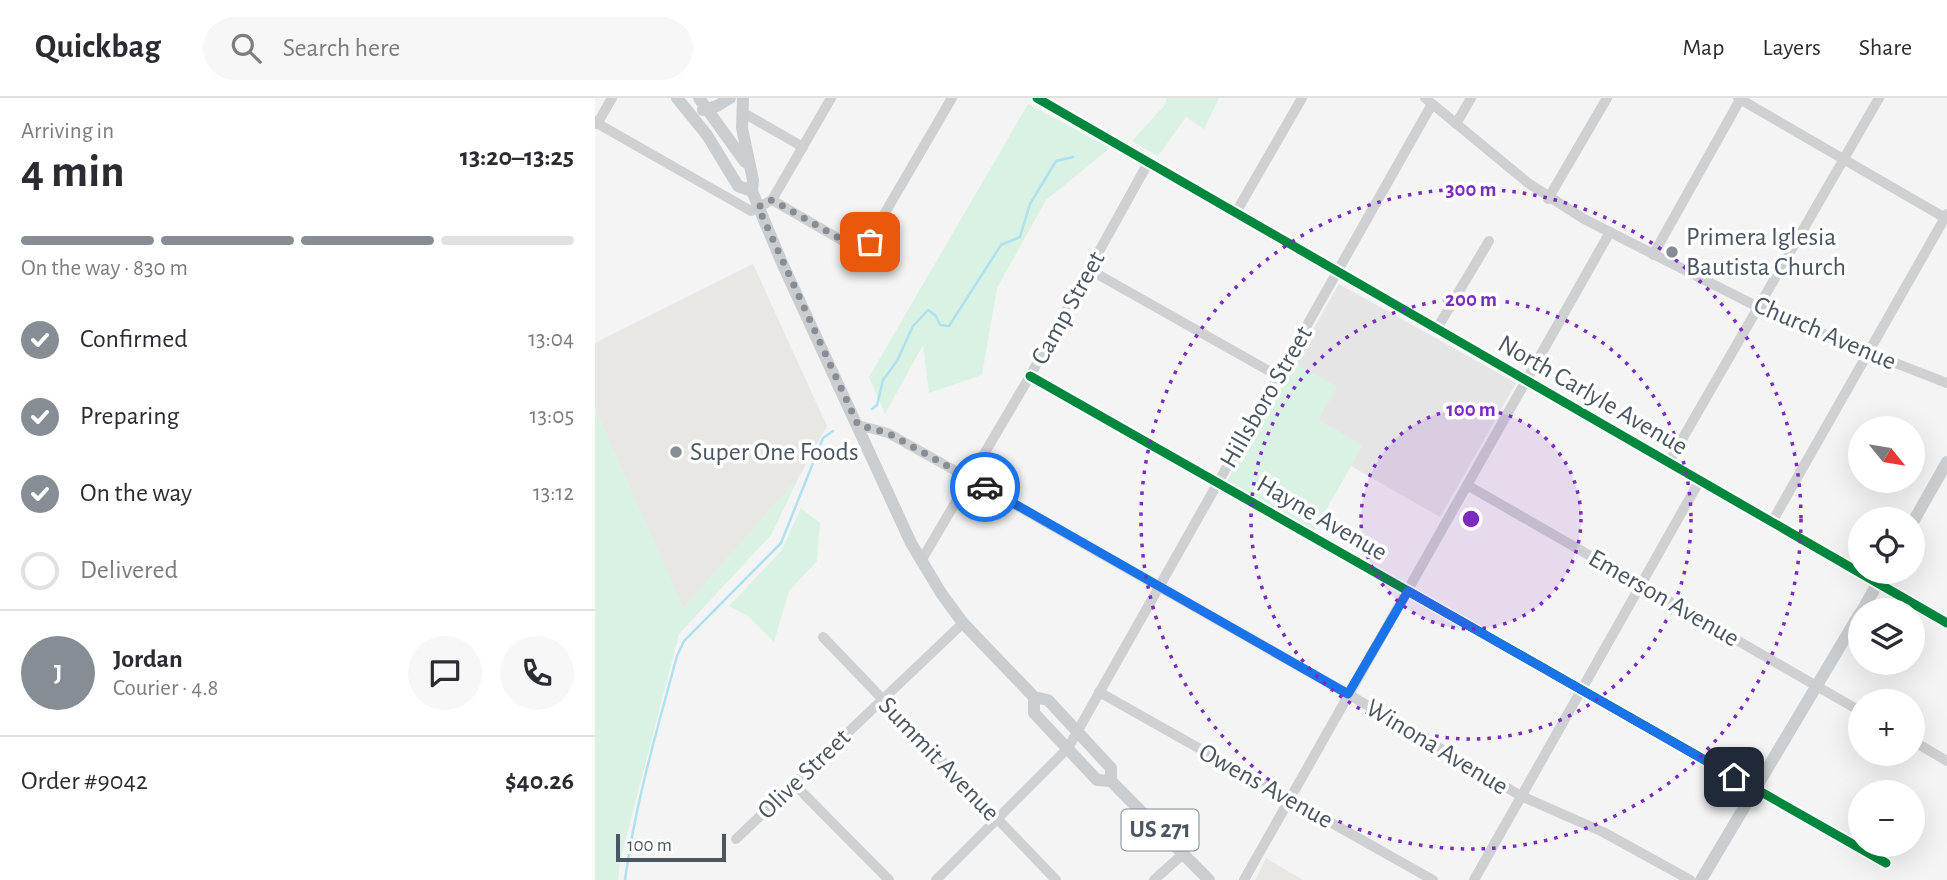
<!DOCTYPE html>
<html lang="en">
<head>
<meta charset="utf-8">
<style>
  body { margin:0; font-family:"Alegreya Sans",sans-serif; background:#f7f7f7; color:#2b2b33; height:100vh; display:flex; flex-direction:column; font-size:26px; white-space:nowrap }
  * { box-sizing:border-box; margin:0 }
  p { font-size:23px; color:#7c7c81 }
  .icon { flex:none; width:38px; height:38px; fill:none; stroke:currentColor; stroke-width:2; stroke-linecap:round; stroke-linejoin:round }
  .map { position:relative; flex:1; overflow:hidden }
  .panel { display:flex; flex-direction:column; background:#fff; width:595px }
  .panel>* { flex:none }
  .needle { width:46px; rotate:120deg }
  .controls { position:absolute; left:1253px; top:318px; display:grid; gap:14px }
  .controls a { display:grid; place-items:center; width:77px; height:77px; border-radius:50%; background:#fff; box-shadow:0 7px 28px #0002; font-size:35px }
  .scale { position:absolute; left:21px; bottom:18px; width:110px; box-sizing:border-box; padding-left:7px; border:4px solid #4a5661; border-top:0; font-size:19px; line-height:24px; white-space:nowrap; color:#4a5661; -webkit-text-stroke:5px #fff; paint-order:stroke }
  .pin { position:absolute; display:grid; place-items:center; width:60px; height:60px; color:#fff; margin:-30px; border-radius:14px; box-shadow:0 4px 10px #0006 }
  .courier { position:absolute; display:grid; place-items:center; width:70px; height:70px; margin:-35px; border:5px solid #1a73e8; border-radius:50%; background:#fff; color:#222; box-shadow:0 2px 9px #0007 }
  .head em { font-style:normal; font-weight:700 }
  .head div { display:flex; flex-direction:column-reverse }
  .head { display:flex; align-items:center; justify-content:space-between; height:119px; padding:0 21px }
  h1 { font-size:46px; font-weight:700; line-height:52px }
  .bar { display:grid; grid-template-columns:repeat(4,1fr); gap:10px 7px; align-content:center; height:84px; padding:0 21px }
  .bar i { height:9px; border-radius:5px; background:#e1e1e2 }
  .bar .active { background:#868d94 }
  .bar p { grid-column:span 4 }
  .line { display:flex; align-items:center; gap:18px; padding:0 21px; border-top:2px solid #e1e1e2 }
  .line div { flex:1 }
  .round { display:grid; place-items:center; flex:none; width:74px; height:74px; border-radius:37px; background:#f7f7f7 }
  ol { padding:0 21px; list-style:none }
  li { display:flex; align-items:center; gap:21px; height:77px }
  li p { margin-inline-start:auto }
  li .icon { padding:7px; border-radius:50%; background:#868d94; color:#fff; stroke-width:4 }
  li:last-child { color:#7c7c81 }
  li i { width:38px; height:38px; border:4px solid #e1e1e2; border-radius:50% }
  header { display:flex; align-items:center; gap:42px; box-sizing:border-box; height:98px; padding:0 35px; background:#fff; border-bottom:2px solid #e1e1e2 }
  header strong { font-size:33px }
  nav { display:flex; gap:38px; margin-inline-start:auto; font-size:24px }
  .search { width:490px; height:63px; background:#f7f7f7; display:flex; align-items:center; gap:18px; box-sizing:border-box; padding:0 24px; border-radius:38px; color:#7c7c81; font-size:26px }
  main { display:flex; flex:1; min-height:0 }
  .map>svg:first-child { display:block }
  .commercial { fill:#e8e7e3 }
  .education { fill:#e6e5e6 }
  .green { fill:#d9f2e3 }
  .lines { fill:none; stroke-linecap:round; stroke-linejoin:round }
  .stream { stroke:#aee2f0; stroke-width:2.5 }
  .minor { stroke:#ced0d2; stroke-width:10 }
  .major { stroke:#caced1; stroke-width:12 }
  .cycleway-casing { stroke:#fff; stroke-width:13 }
  .cycleway { stroke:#00873e; stroke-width:9 }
  .done { stroke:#868d94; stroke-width:7; stroke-dasharray:0 12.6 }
  .route { stroke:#1a73e8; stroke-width:9 }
  .ring { fill:none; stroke:#7b2cbf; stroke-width:3.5; stroke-dasharray:3.5 7 }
  .poi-dot { fill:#868d94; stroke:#fff; stroke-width:2.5 }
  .labels { text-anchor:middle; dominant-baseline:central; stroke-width:7; stroke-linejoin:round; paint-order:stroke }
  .shield { fill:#fff; stroke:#808990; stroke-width:2 }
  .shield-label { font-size:24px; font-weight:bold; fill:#4a5661 }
  .poi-label { font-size:26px; fill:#4a5661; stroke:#fff; text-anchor:start }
  .street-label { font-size:26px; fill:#4a5661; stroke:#fff }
  .centre { fill:#7b2cbf; stroke:#fff; stroke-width:3.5 }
  .ring-label { font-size:21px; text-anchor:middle; font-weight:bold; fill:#7b2cbf; stroke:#fff; stroke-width:7; stroke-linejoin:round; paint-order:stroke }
</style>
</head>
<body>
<header>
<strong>Quickbag</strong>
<div class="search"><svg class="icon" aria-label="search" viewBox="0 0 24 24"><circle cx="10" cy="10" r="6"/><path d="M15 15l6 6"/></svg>Search here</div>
<nav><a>Map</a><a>Layers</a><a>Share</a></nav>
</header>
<main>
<section class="panel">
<div class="head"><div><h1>4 min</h1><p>Arriving in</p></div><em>13:20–13:25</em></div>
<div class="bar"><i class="active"></i><i class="active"></i><i class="active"></i><i></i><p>On the way · 830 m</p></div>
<ol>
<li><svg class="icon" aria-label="check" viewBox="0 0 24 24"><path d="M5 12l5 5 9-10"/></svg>Confirmed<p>13:04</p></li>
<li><svg class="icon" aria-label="check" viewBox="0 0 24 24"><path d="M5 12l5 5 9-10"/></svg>Preparing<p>13:05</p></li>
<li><svg class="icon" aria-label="check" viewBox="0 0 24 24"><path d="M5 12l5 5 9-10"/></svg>On the way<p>13:12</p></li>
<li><i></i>Delivered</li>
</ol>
<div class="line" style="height:126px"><b class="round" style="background:#868d94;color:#fff">J</b><div><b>Jordan</b><p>Courier · 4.8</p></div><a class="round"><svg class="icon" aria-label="chat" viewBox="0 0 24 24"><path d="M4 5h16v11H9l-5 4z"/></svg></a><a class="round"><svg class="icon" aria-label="phone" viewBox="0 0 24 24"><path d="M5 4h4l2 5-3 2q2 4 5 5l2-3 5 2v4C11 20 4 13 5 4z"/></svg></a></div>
<div class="line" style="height:91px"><div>Order #9042</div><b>$40.26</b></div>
</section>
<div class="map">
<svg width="1352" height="782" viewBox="0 0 1352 782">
  <rect width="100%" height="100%" fill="#f4f4f4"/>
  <g class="commercial">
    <polygon points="158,166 232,328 204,379 88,510 0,311 0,245"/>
    <polygon points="671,760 708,782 660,782"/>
  </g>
  <polygon class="education" points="744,186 921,285 845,419 756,368 767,347 723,322 741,289 699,265"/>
  <g class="green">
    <polygon points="572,0 624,0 609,31 591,19 563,58 537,43 570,7"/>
    <polygon points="433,6 515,50 451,102 402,190 387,277 334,295 328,247 290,316 274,279"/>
    <polygon points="699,265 742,289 723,322 768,347 719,433 632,383"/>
    <polygon points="0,311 88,509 204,379 176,437 84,536 25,763 23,782 0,782"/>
    <polygon points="206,410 225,425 222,463 194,493 179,544 153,518 134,508 186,453"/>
  </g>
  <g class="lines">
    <g class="stream">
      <polyline points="277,311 282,307 288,282 302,263 318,228 333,212 341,218 345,227 354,228 406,147 425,139 435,106 461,63 478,59"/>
      <path d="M30,782C40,706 62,632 82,558L89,543L186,445L228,340L238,333"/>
    </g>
    <g class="minor">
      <polyline points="442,0 1352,525"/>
      <polyline points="830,0 933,85 989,121 1163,209 1272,254 1352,285"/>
      <polyline points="1143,0 1352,121"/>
      <polyline points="147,14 208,49"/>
      <polyline points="0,24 156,113 177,102 236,0"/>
      <polyline points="2,26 17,0"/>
      <polyline points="861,26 876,0"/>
      <polyline points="953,101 1012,0"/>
      <polyline points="177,102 260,150 270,149 357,0"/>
      <polyline points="640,116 707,0"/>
      <polyline points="1058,157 1146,0"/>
      <polyline points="495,172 683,278"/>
      <polyline points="841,232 894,143"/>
      <polyline points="435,278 1291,765"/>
      <polyline points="263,327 293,335 375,381 753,596 926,698 1008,734 1095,782"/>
      <polyline points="1074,364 1284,0"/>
      <polyline points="872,387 1265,613"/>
      <polyline points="1177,424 1352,116"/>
      <polyline points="326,463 435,278 553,65"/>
      <polyline points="228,539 461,782"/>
      <polyline points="504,594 838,782"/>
      <polyline points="1318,643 1352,663"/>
      <polyline points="199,686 294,782"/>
      <polyline points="141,741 368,525"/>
      <polyline points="341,782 473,650 837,6"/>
      <polyline points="559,782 588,756"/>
      <polyline points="649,782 1015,134"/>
      <polyline points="879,782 1105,382"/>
    </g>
    <g class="major">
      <polyline points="82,0 112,37 143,88 157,93"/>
      <polyline points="104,0 150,64"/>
      <polyline points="148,0 147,30 158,82 157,93 187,165 316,445 346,495 368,525 439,599 453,602 516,670 516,683"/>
      <polyline points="108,12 122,8 135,0"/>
      <polyline points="1318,424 1352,364"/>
      <polyline points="1267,513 1289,474"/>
      <polyline points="439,599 439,615 502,682 516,683 614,782"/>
      <polyline points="1106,782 1265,515"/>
    </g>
    <g class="cycleway-casing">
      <g id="cycleway">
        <polyline points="442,0 1352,525"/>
        <polyline points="435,278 1291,765"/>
      </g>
    </g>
    <use href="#cycleway" class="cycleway"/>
  </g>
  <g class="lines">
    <polyline class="done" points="275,144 268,150 260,149 177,102 163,109 263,327 293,335 390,389"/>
    <polyline class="route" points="390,389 753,596 813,493 1139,679"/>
  </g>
  <circle cx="876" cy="421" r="110" fill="#7b2cbf" fill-opacity=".12"/>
  <g class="ring">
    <circle cx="876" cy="421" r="110"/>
    <circle cx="876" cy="421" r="220"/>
    <circle cx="876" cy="421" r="330"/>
  </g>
  <g class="poi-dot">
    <circle cx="1077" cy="154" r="7"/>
    <circle cx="81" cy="354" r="7"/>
  </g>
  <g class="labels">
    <rect class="shield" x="526.5" y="711.5" width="77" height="41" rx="5"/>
    <g class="shield-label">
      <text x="565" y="732">US 271</text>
    </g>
    <g class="poi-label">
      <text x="1091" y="139">Primera Iglesia<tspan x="1091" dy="30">Bautista Church</tspan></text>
      <text x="95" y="354">Super One Foods</text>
    </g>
    <g class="street-label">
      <text transform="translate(473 210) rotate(-61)">Camp Street</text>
      <text transform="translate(1230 235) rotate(23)">Church Avenue</text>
      <text transform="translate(998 297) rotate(30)">North Carlyle Avenue</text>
      <text transform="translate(671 299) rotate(-60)">Hillsboro Street</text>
      <text transform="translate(727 420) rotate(30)">Hayne Avenue</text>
      <text transform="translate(1069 500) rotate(30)">Emerson Avenue</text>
      <text transform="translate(842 649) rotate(31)">Winona Avenue</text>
      <text transform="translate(344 661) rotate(46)">Summit Avenue</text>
      <text transform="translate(209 676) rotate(-44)">Olive Street</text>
      <text transform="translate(671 688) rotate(29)">Owens Avenue</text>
    </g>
  </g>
  <circle cx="876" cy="421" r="10" class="centre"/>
  <g class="ring-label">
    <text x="876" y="98">300 m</text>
    <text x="876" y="208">200 m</text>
    <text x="876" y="318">100 m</text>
  </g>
</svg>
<div class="controls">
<a><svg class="needle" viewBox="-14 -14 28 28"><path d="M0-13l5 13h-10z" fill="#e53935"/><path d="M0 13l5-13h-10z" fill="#7c7c81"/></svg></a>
<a><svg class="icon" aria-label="locate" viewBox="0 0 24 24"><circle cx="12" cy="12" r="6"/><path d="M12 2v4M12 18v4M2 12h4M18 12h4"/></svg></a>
<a><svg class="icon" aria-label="layers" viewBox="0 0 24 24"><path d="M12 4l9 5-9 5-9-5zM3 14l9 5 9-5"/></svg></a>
<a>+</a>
<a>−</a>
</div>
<div class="scale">100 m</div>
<div class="pin" style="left:275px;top:144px;background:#ea580c"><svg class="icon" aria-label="bag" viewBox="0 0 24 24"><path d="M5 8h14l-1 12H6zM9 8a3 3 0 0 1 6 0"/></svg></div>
<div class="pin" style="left:1139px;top:679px;background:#1f2937"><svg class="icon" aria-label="home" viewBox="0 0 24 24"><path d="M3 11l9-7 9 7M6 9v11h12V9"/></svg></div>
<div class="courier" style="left:390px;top:389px"><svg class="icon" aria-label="car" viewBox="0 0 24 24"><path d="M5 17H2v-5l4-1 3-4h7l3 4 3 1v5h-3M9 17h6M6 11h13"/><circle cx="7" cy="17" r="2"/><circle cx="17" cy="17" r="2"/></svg></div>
</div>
</main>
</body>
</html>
